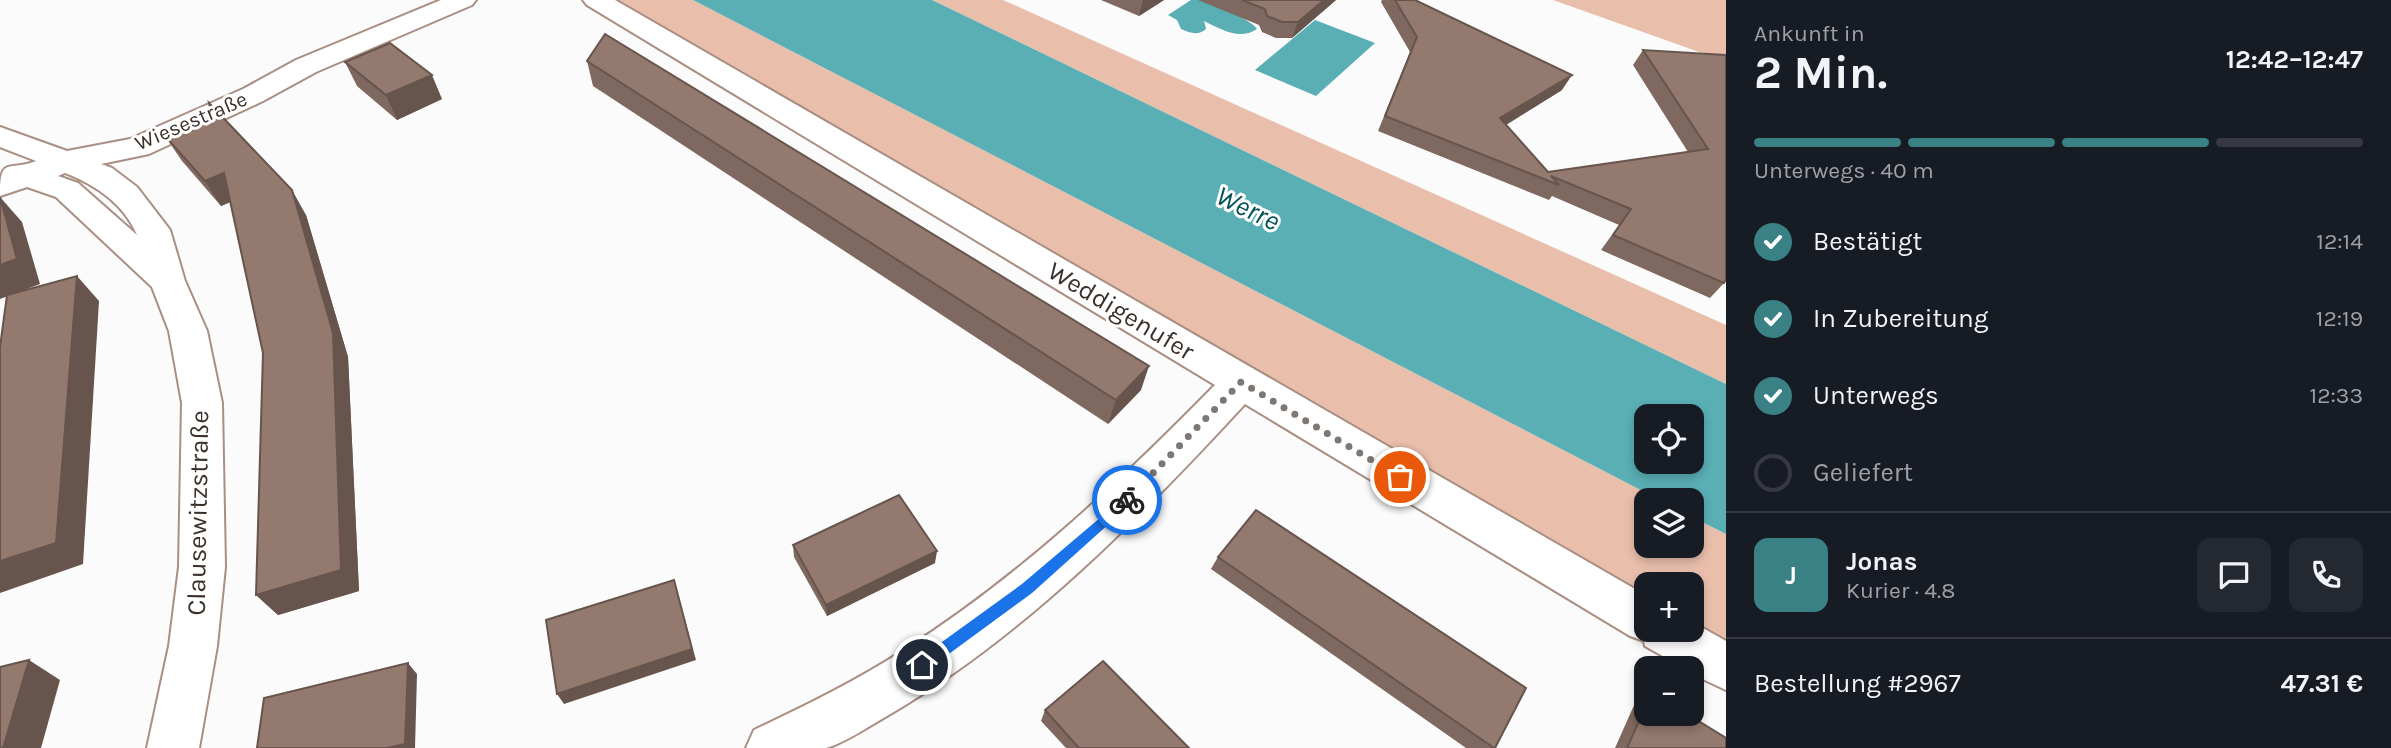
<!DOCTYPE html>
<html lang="de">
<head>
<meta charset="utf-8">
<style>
  body { margin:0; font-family:Karla,sans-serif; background:#242831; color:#f1f3f6; height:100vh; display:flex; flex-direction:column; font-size:26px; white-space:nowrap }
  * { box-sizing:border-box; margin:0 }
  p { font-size:23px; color:#9ea1a6 }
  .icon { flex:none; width:38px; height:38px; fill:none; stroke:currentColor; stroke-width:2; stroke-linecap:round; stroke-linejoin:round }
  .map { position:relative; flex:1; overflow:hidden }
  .drawer { display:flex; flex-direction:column; background:#171b24; width:665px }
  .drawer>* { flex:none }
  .buttons { position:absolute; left:1634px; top:404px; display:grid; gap:14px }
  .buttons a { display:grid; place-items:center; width:70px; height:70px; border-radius:14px; background:#171b24; box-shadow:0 4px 10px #0003; font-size:35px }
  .pin { position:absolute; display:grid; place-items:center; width:60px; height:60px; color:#fff; margin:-30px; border:4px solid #fff; border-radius:50%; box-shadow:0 2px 7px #0007 }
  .courier { position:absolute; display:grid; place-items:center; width:70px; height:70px; margin:-35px; border:5px solid #1a73e8; border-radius:50%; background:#fff; color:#222; box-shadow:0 2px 9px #0007 }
  .headline em { font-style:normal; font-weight:700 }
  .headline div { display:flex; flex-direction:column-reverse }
  .headline { display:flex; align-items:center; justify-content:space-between; height:119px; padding:0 28px }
  h1 { font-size:46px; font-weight:700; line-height:52px }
  .bar { display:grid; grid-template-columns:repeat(4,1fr); gap:10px 7px; align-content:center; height:84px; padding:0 28px }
  .bar i { height:9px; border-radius:5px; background:#363941 }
  .bar .active { background:#398185 }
  .bar p { grid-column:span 4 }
  .line { display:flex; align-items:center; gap:18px; padding:0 28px; border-top:2px solid #363941 }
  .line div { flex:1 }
  .round { display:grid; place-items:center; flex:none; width:74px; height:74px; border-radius:14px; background:#242831 }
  ol { padding:0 28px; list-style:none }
  li { display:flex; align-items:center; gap:21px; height:77px }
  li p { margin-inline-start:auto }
  li .icon { padding:7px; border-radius:50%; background:#398185; color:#fff; stroke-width:4 }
  li:last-child { color:#9ea1a6 }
  li i { width:38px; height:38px; border:4px solid #363941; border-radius:50% }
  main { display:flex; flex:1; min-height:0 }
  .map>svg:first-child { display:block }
  .green { fill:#e9bfac }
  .water { fill:#59afb4; fill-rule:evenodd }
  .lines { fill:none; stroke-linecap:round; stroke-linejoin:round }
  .minor-casing { stroke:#a98f83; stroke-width:4 }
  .minor { fill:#fff; fill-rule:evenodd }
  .wall { fill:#7e685f }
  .shaded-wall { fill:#67554d }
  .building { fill:#93796e; stroke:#67554d; stroke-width:2 }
  .route { fill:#1a73e8 }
  .done { stroke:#7e7874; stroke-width:7; stroke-dasharray:0 12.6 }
  .labels { text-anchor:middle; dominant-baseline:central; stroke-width:6; stroke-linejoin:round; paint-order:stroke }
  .far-street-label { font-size:21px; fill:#3b312c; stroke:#fff }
  .street-label { font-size:26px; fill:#3b312c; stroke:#fff }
  .water-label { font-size:28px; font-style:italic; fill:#015356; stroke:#fff }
</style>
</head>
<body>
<main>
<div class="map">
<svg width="1726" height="748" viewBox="0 0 1726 748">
  <rect width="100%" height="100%" fill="#fbfbfb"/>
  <g class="green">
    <polygon points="612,0 693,0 1660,500 1647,500 1647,546 1692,546 1692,517 1726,534 1726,652 1692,630 1692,584 1647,584 1647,606"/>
    <polygon points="932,0 1003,0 1726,325 1726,384"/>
    <polygon points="1553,0 1726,0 1726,56 1699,52"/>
  </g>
  <g class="water">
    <path d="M693,0H932L1726,384V534L1692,517V500H1660ZM1692,416V462H1647V416Z"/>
    <path d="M1191,0H1212C1224,10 1253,21 1257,29C1239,41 1221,29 1204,21L1206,29C1198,36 1190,33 1181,29L1177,20L1168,15Z"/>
    <polygon points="1315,20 1375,43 1316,96 1255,70"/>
  </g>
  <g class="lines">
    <g class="minor-casing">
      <g id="minor">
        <path d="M441,0H476L472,5L316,72L263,101L149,154L101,164L112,168L137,187L170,230L185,281L207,331L222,403L225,567L217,646L199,748H147L169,646L179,567L182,403L169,331L152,287L56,197L27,187L0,196C0,155 8,172 36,161L0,147V127L67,151L130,139L243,89L296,60ZM65,173C96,185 124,204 137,235L78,183L58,176Z"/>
        <path d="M583,0H615L1647,596V630H1692V622L1726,641V690L1692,674V668H1684L1645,646L1644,641L1630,636L1245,404C1138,520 1024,636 887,716C871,725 843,744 826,748C804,748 770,748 746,748L754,730C805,706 856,681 904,650C1019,577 1120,482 1215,385L587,5Z"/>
      </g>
    </g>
    <use href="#minor" class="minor"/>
  </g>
  <g class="wall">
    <polygon points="1101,0 1164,0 1139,16"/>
    <polygon points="1198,0 1336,0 1292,38 1276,38 1262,32 1259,25"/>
    <polygon points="1382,0 1395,0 1562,90 1506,125 1548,172 1688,152 1633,65 1643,50 1726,55 1724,283 1710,298 1601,250 1619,225 1552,196 1549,200 1378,131 1410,52 1381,2"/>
    <polygon points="587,61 1141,390 1108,424 593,86"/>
    <polygon points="345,62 442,99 397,120 357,86"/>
    <polygon points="165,136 306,215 348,357 359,591 278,615 256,595 263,353 230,202 221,206 182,161"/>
    <polygon points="793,545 935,563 827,616 794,557"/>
    <polygon points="1218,557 1495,748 1466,748 1211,569"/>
    <polygon points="1647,695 1647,714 1726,748 1615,748 1635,703"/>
    <polygon points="1045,710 1189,748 1066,748 1041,721"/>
  </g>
  <g class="shaded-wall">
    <polygon points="1143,0 1164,0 1139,16"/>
    <polygon points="1324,0 1336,0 1292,38 1298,22"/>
    <polygon points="432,75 442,99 397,120 386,95"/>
    <polygon points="1572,75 1562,90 1491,134 1500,118"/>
    <polygon points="224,173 240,198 221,206 205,181"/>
    <polygon points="292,190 306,215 348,357 359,591 278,615 256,595"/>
    <polygon points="0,197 22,222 40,284 0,299"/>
    <polygon points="77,276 99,301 83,564 0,593 0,561"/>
    <polygon points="1149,366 1141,390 1108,424 1116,400"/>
    <polygon points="937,551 935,563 827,616 826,605"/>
    <polygon points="674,580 696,660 564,704 557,694"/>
    <polygon points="29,660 60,680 41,748 3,748"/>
    <polygon points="408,663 417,674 415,748 387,748"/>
  </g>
  <g class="building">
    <polygon points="1242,0 1324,0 1298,22 1282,22 1267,16 1265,9"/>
    <polygon points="1395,0 1415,0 1572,75 1500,118 1548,172 1708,149 1643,50 1726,55 1726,279 1724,283 1613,235 1631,209 1551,176 1559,185 1385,116 1417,37"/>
    <polygon points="605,34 1149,366 1116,400 587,61"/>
    <polygon points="390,43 432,75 386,95 345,62"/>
    <polygon points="209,103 292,190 333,333 341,570 256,595 263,353 224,173 205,181 165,136 212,117"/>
    <polygon points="0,197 17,259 0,265"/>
    <polygon points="77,276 56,543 0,561 0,347 7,295"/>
    <polygon points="899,495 937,551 826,605 793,545"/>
    <polygon points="1256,510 1526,688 1495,748 1494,748 1218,557"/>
    <polygon points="674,580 692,649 557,694 546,620"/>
    <polygon points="29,660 3,748 0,748 0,667"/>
    <polygon points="1103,661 1189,748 1079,748 1045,710"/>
    <polygon points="408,663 405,744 387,748 257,748 264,698"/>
    <polygon points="1647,703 1647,714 1687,714 1726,738 1726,748 1627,748"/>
  </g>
  <polygon class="route" points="1127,495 1131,496 1131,504 1032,593 927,670 917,670 917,660 1022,584"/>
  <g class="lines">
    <polyline class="done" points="1127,500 1241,382 1400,477"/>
  </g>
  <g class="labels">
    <g class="far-street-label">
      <text transform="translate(191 121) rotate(-23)">Wiesestraße</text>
    </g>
    <g class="street-label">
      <text transform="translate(1121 311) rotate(31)">Weddigenufer</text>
      <text transform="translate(198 513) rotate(-89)">Clausewitzstraße</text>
    </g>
    <g class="water-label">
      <text transform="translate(1248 208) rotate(26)">Werre</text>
    </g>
  </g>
</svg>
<div class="buttons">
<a><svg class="icon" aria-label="locate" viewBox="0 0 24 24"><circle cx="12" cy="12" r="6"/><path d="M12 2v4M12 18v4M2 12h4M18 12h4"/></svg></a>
<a><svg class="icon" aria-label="layers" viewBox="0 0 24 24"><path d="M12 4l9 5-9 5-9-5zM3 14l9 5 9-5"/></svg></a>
<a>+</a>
<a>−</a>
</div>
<div class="pin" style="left:1400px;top:477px;background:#ea580c"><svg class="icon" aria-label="bag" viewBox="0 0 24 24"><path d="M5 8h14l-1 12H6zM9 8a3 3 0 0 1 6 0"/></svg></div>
<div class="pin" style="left:922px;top:665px;background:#1f2937"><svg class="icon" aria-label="home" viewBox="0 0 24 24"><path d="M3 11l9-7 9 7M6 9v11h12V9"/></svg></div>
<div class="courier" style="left:1127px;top:500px"><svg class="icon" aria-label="bike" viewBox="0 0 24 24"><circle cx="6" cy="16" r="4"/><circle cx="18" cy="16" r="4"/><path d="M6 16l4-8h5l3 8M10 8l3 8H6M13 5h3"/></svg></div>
</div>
<section class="drawer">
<div class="headline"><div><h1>2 Min.</h1><p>Ankunft in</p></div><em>12:42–12:47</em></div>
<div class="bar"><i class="active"></i><i class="active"></i><i class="active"></i><i></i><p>Unterwegs · 40 m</p></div>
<ol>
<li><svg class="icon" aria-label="check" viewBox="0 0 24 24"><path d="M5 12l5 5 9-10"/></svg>Bestätigt<p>12:14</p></li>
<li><svg class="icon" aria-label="check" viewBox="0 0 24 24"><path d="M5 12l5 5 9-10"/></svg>In Zubereitung<p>12:19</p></li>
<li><svg class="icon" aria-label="check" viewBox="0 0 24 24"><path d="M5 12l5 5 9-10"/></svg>Unterwegs<p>12:33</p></li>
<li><i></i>Geliefert</li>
</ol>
<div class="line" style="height:126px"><b class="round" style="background:#398185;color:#fff">J</b><div><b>Jonas</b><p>Kurier · 4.8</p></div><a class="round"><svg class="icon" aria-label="chat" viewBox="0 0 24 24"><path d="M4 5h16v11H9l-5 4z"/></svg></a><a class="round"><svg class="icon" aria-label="phone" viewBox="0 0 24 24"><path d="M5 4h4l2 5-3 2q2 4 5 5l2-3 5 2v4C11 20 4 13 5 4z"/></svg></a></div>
<div class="line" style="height:91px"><div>Bestellung #2967</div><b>47.31 €</b></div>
</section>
</main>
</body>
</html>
